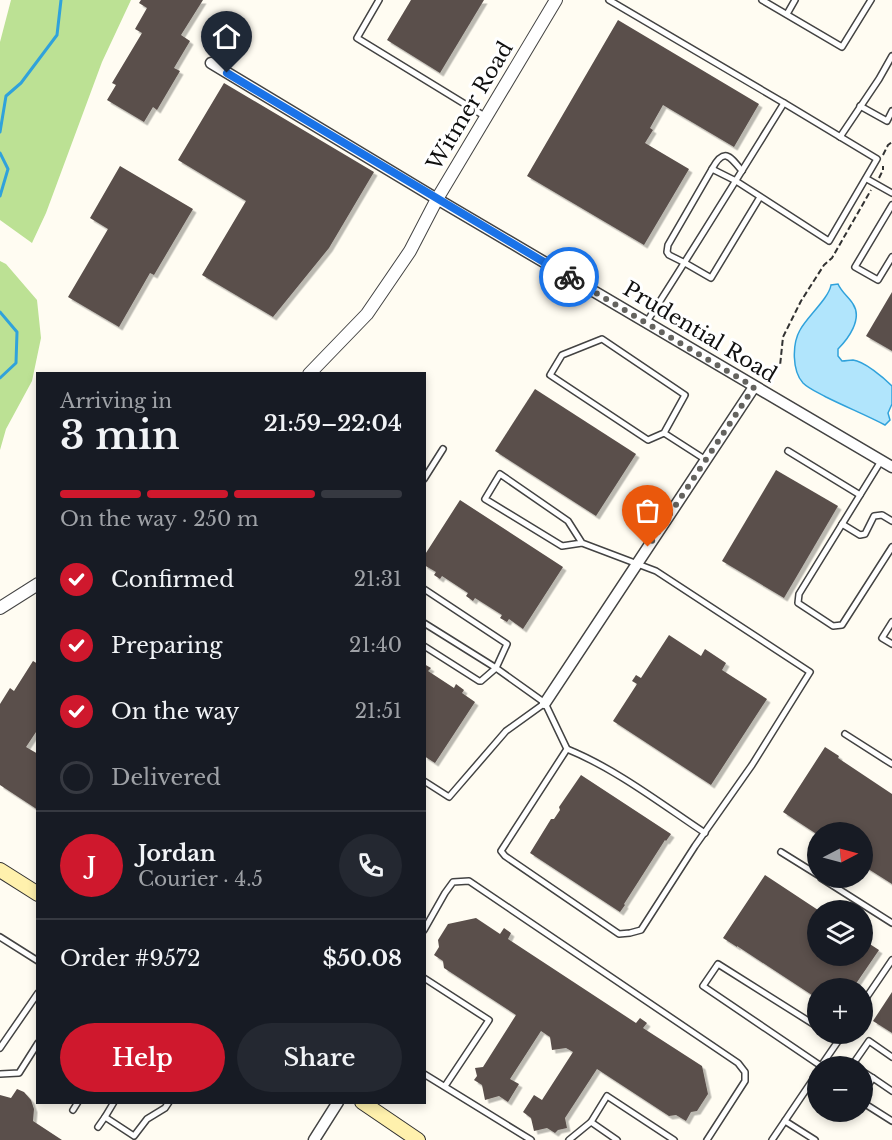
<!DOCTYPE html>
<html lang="en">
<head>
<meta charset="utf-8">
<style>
  body { margin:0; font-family:"Libre Baskerville",serif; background:#242831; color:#f1f3f6; height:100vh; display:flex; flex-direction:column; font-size:22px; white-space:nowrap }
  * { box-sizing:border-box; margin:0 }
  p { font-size:20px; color:#9ea1a6 }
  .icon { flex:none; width:33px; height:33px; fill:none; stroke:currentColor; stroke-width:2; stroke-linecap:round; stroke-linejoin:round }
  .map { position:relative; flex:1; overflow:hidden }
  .details { position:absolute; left:36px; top:372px; width:390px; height:732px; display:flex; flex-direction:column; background:#171b24; border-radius:0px; box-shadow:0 3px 9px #0003 }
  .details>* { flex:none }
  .needle { width:39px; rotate:84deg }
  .controls { position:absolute; left:807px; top:822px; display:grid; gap:12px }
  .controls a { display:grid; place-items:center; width:66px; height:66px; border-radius:50%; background:#171b24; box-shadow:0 3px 9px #0003; font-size:30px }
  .pin { position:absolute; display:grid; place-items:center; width:51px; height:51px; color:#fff; margin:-62px -26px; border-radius:50% 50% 50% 0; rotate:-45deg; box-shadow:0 0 6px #0007 }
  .pin .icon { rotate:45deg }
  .courier { position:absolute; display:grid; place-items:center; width:60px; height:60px; margin:-30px; border:4px solid #1a73e8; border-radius:50%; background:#fff; color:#222; box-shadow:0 2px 8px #0007 }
  .overview em { font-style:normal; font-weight:600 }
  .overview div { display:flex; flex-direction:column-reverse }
  .overview { display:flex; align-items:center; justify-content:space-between; height:102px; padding:0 24px }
  h1 { font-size:39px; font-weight:600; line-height:45px }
  .bar { display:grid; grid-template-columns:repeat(4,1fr); gap:9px 6px; align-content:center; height:72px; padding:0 24px }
  .bar i { height:8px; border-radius:4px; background:#363941 }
  .bar .selected { background:#cf182d }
  .bar p { grid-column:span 4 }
  .line { display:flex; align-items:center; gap:15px; padding:0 24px; border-top:2px solid #363941 }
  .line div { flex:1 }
  .round { display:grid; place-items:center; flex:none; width:63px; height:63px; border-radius:32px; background:#242831 }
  ol { padding:0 24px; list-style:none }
  li { display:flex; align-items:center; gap:18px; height:66px }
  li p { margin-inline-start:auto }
  li .icon { padding:6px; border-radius:50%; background:#cf182d; color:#fff; stroke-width:4 }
  li:last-child { color:#9ea1a6 }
  li i { width:33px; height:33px; border:3px solid #363941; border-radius:50% }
  .primary-button { display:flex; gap:12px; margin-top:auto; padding:12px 24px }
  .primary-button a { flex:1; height:69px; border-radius:36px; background:#cf182d; color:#fff; font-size:24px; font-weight:600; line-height:69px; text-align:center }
  .primary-button a+a { background:#242831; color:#f1f3f6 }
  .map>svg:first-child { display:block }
  .forest { fill:#bce194 }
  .water { fill:#b1e5fc; stroke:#30a2db; stroke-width:1.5 }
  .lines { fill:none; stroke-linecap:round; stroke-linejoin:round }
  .stream { stroke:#30a2db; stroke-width:3 }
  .building { fill:#5a4f4b; filter:url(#shadow) }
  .service-casing { stroke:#434343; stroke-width:8 }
  .minor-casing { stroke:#434343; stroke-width:13 }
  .tertiary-casing { stroke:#434343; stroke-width:14 }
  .secondary-casing { stroke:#323232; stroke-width:16 }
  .path { stroke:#323232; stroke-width:2; stroke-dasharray:6 3; stroke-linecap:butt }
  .service { stroke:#fff; stroke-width:5 }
  .minor { stroke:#fff; stroke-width:10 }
  .tertiary { stroke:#fff; stroke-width:12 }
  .secondary { stroke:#fff1ad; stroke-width:14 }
  .done { stroke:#64635f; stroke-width:6; stroke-dasharray:0 10.8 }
  .route { stroke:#1a73e8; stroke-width:8 }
  .labels { text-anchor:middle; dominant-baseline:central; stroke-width:6; stroke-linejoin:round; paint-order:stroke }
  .street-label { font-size:21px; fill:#101010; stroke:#fff }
</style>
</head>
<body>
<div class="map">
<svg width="892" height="1140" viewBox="0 0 892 1140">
  <defs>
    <filter id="shadow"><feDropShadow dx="3.5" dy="3.5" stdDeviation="0" flood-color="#0004"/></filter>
  </defs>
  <rect width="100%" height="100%" fill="#fffcf2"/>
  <g class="forest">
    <polygon points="11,0 131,0 102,62 46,213 32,243 0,220 0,42"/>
    <polygon points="0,261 6,264 37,300 41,338 32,381 6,429 0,450"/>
  </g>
  <path class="water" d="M838,284C842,293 849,297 853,304C863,319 848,339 838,349V356L842,361C846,361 849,360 853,360C864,361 884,378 892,386V404L888,413L890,420L885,425C866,415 846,407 826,397C819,393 809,389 803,383C792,371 792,344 800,330C807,317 829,298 831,285Z"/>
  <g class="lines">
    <g class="stream">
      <polyline points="0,132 6,96 21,83 57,35 61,0"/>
      <polyline points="0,153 8,169 0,196"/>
      <polyline points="0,312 17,332 16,363 0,378"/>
    </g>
  </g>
  <g class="building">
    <polygon points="141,0 203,0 181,35 190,41 174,68 180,71 157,110 153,107 144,122 107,100 116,85 112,83 142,33 135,29 147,8 139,3"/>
    <polygon points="411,0 484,0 440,73 387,40"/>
    <polygon points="618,20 759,104 734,147 663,105 650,128 653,130 645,143 689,169 644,245 527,176"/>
    <polygon points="224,83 374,172 329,248 273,317 202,275 246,201 178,160"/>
    <polygon points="120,166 193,209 154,275 150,273 119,327 68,297 108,229 90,218"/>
    <polygon points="892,292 892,351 866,336"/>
    <polygon points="535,389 636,454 596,516 495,451"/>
    <polygon points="776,470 838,506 784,598 722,561"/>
    <polygon points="460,500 563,567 523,629 509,619 507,622 500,618 502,615 475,598 473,601 466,596 468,593 442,576 440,579 434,575 436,572 424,565 424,556"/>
    <polygon points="669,635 701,656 705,649 726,663 722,670 767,699 711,785 613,721 637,684 632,681 636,675 641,678"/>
    <polygon points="33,661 38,664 38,729 26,747 38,754 38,810 0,785 0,704 10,688 14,691"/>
    <polygon points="424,664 431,668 428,671 454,688 456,684 464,690 462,693 475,702 435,763 424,756"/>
    <polygon points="825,747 839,756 838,758 892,794 892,884 862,865 862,832 818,832 818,835 783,812"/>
    <polygon points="581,775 671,834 666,841 665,840 624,904 625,905 620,912 530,853 551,819 554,819 560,810 559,807"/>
    <polygon points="765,875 818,910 818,956 862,956 862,939 879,950 853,988 818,988 818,999 737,946 737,947 723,938"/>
    <polygon points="476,918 500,934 504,928 511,933 508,939 636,1023 640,1018 647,1023 643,1028 702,1066 708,1094 697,1111 691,1112 686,1121 676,1115 669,1116 597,1069 565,1118 567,1128 558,1130 555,1133 547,1128 534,1131 531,1118 523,1112 534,1095 542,1100 573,1052 566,1048 552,1050 550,1037 541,1031 510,1079 519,1084 508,1102 499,1096 485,1100 482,1085 474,1080 477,1076 475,1068 483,1067 516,1015 444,968 443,961 434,955 439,947 438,940 448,924"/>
    <polygon points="892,992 892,1033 873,1021"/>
    <polygon points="17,1089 24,1092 31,1100 34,1109 33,1121 62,1140 0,1140 0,1095 11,1098"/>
  </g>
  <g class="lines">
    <g class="service-casing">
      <g id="service">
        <polyline points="379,0 357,38 486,117"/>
        <polyline points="609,0 784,103"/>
        <polyline points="762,0 842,47 871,0"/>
        <polyline points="787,14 795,0"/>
        <polyline points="860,106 887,121 892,111"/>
        <polyline points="840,137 879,79 892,56"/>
        <path d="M712,169C724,147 730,156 742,171"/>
        <polyline points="867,179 892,193"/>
        <polyline points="892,205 855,267 878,280 892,257"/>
        <path d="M646,323C693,250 738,177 784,103L877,159L829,241L736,181L712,169L668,245L667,252L669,255L685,263L711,278L760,197"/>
        <polyline points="664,433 648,440 550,375 562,355 602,339 685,395 664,433 706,460"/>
        <polyline points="788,451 860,495"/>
        <polyline points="881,461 799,594 798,603 833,626 842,625 892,547"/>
        <polyline points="424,479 443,449"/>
        <polyline points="842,524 860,535 865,534 874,516 882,515 892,521"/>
        <polyline points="424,589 507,644 496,668 481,681 479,681 424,646"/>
        <polyline points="892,622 882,638 892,644"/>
        <polyline points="424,623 496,668 545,703 567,749 501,851 505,856 619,934 630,933 641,930 695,846 752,765 810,672 656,571 582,543 568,521 500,474 485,499 562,546 582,543"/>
        <polyline points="845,734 892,764"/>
        <path d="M567,749C616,769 660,803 705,833"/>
        <polyline points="424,781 449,797 506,731 545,703"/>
        <polyline points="781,852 818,875"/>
        <polyline points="821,878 892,923"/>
        <polyline points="424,930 445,893 453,882 469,881 738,1063 745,1072 745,1081 707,1140"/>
        <polyline points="0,937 38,961"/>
        <polyline points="424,978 489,1020 445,1086"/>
        <polyline points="862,1004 892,960"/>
        <polyline points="818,1027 718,964 703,986 821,1066"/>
        <polyline points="828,1034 839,1040"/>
        <polyline points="0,1048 38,993"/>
        <polyline points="821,1066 843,1034"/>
        <polyline points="856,1066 853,1064 869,1041 892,1057"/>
        <polyline points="862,1071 873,1078"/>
        <polyline points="0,1074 19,1073 38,1043"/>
        <polyline points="424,1074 531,1140"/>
        <polyline points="862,1094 873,1078 892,1091"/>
        <polyline points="862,1102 892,1121"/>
        <polyline points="73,1110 78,1102"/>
        <polyline points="105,1117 114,1102"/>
        <polyline points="785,1121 815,1140"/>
        <polyline points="591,1122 607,1096 674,1140"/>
        <polyline points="98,1127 105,1117 134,1136 147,1119 165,1108 169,1102"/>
        <polyline points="569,1140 591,1122 617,1140"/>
        <polyline points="772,1140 818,1072"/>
      </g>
    </g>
    <g class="minor-casing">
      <g id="minor">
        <polyline points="211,63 437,199 892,467"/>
        <polyline points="545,703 754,387"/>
        <polyline points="314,1140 338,1102"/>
      </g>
    </g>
    <g class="tertiary-casing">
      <g id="tertiary">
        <polyline points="309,374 367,314 410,251 437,199 556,0"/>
        <polyline points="0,608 38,584"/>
      </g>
    </g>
    <g class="secondary-casing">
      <g id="secondary">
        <polyline points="0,870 38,894"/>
        <polyline points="362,1102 418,1140"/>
      </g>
    </g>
    <g class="path">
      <polyline points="883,155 888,145 892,142"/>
      <polyline points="879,178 883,170 883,166"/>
      <polyline points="751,372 753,368 771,380 780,366 783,337 801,301 824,265 832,258 871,190"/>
    </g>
    <use href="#service" class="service"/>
    <use href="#minor" class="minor"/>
    <use href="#tertiary" class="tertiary"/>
    <use href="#secondary" class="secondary"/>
  </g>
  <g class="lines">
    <polyline class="done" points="569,277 754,387 648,547"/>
    <polyline class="route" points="227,73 569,277"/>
  </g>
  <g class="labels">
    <g class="street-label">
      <text transform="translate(470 106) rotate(-59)">Witmer Road</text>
      <text transform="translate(700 332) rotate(31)">Prudential Road</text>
    </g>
  </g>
</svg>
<div class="controls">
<a><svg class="needle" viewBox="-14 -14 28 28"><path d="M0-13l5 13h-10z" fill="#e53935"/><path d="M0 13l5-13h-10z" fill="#9ea1a6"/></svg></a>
<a><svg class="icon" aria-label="layers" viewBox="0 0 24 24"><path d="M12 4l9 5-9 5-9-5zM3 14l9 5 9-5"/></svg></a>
<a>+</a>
<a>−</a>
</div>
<div class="pin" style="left:648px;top:547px;background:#ea580c"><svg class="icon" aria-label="bag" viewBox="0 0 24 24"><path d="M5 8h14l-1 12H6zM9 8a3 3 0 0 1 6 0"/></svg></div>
<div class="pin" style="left:227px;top:73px;background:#1f2937"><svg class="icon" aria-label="home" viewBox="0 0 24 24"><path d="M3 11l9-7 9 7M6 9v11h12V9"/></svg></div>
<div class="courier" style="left:569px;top:277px"><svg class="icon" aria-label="bike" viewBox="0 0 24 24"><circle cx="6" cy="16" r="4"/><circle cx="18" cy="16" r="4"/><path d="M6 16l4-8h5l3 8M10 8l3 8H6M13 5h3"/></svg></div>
<section class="details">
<div class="overview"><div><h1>3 min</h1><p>Arriving in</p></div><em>21:59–22:04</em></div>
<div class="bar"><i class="selected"></i><i class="selected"></i><i class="selected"></i><i></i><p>On the way · 250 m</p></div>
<ol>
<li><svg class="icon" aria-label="check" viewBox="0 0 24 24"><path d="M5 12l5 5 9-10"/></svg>Confirmed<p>21:31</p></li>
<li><svg class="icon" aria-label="check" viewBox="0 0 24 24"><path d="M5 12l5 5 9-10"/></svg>Preparing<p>21:40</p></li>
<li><svg class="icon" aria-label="check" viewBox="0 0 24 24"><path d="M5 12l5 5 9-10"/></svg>On the way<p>21:51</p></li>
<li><i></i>Delivered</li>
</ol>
<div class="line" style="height:108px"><b class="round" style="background:#cf182d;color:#fff">J</b><div><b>Jordan</b><p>Courier · 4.5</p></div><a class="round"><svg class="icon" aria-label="phone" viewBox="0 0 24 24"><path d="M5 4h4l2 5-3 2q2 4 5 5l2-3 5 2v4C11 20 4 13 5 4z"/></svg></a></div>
<div class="line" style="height:78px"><div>Order #9572</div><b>$50.08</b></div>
<div class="primary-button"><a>Help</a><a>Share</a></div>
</section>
</div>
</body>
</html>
